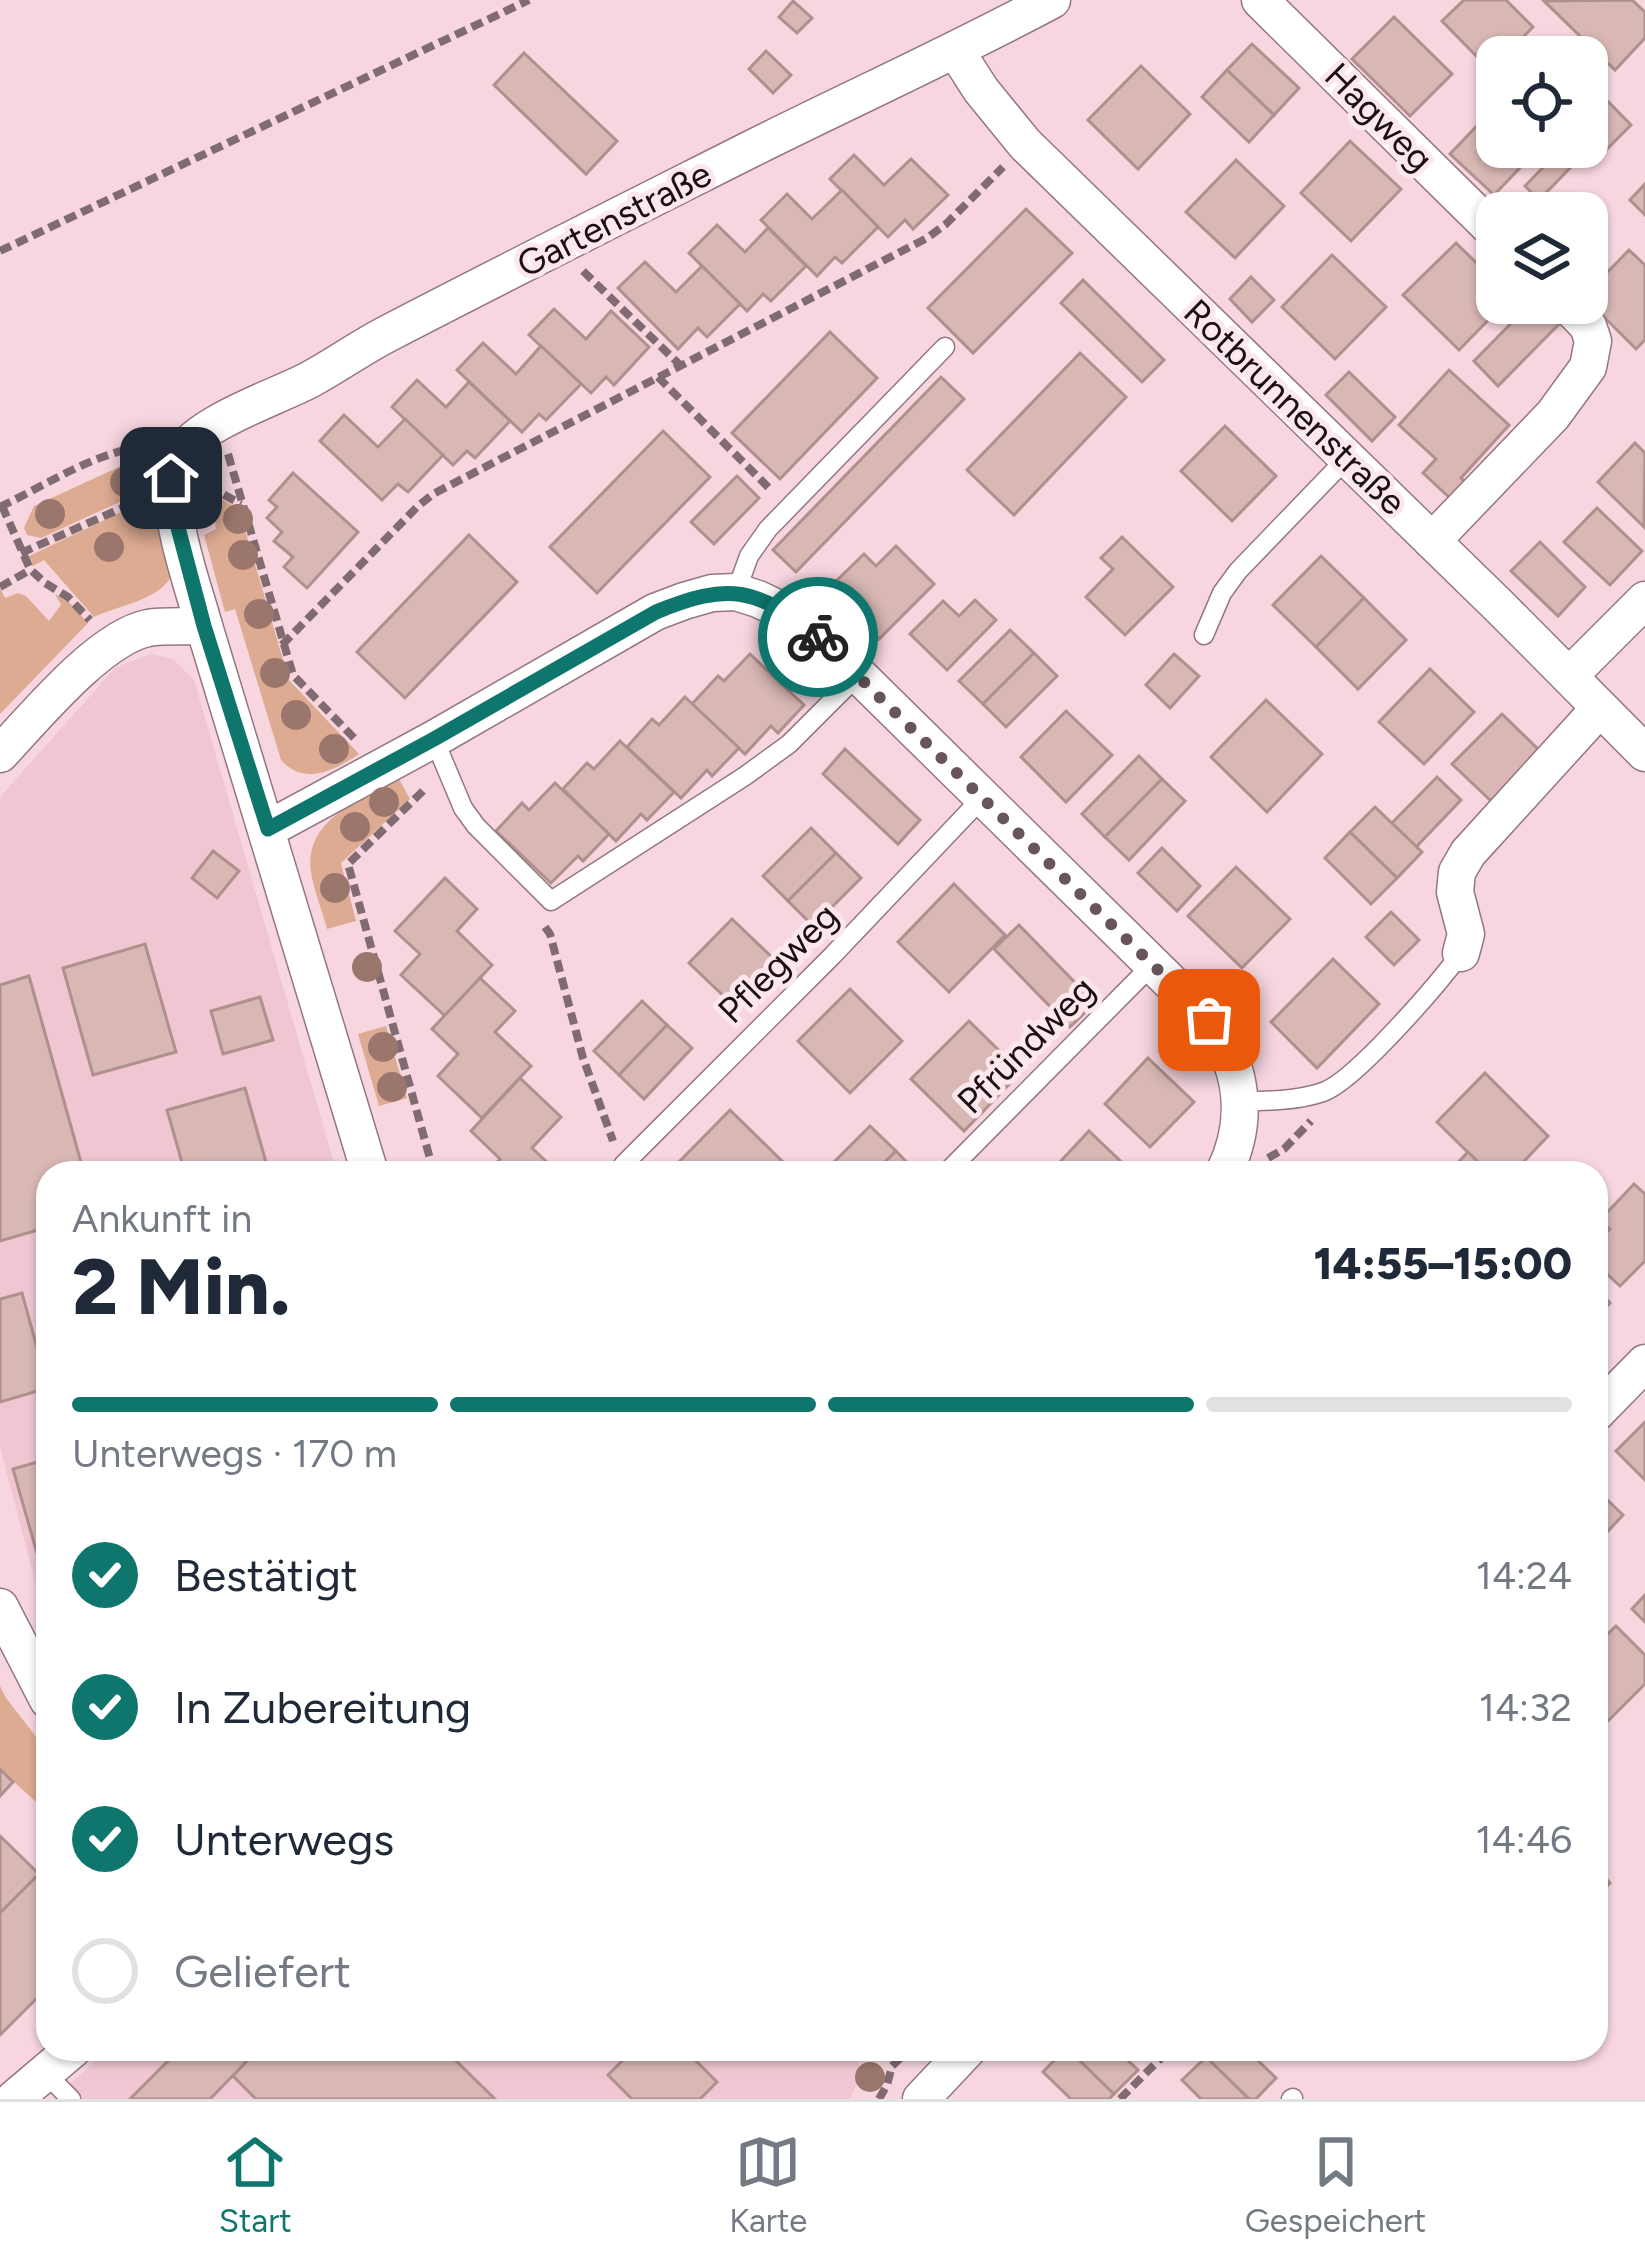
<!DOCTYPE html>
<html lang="de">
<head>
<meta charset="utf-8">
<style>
  body { margin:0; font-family:Figtree,sans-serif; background:#f2f2f3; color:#1f2937; height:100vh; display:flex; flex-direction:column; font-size:45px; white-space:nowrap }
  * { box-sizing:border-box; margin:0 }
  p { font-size:39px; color:#747a83 }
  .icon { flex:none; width:66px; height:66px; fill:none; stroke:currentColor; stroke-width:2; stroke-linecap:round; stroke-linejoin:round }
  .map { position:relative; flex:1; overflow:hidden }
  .drawer { position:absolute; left:36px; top:1161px; width:1572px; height:900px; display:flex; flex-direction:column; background:#fff; border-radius:36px; box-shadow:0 3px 9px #0004 }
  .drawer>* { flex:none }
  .buttons { position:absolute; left:1476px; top:36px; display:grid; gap:24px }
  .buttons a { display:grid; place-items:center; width:132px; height:132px; border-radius:24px; background:#fff; box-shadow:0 3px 9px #0004; font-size:60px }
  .pin { position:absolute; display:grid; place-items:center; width:102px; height:102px; color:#fff; margin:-51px; border-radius:24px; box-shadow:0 6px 18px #0006 }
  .courier { position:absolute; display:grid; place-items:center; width:120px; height:120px; margin:-60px; border:9px solid #0f766e; border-radius:50%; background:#fff; color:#222; box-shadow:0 3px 15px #0007 }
  .overview em { font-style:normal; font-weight:800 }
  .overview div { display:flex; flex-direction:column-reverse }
  .overview { display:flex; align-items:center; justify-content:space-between; height:204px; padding:0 36px }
  h1 { font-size:78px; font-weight:800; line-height:90px }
  .bar { display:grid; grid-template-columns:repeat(4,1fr); gap:18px 12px; align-content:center; height:144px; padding:0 36px }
  .bar i { height:15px; border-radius:9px; background:#e0e1e3 }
  .bar .active { background:#0f766e }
  .bar p { grid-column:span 4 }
  ol { padding:0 36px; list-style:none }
  li { display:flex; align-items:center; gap:36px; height:132px }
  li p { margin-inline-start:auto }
  li .icon { padding:12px; border-radius:50%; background:#0f766e; color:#fff; stroke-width:4 }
  li:last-child { color:#747a83 }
  li i { width:66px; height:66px; border:6px solid #e0e1e3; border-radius:50% }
  .dock { display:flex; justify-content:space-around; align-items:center; height:168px; border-top:3px solid #e0e1e3; background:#fff; font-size:33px; color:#747a83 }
  .dock a { display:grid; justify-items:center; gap:6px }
  .dock .active { color:#0f766e }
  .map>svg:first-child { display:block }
  .built { fill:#efc6d1 }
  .green { fill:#ddab91 }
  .building { fill:#d8b7b4; stroke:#af908d; stroke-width:3 }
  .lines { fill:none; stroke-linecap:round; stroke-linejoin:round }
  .lane-casing { stroke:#957780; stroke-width:21 }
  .street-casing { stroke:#957780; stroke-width:39 }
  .path { stroke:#806b71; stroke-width:8; stroke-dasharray:12 6; stroke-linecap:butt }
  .lane { stroke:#fff; stroke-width:18 }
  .street { stroke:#fff; stroke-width:36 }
  .tree { fill:#9b766d }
  .done { stroke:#67555a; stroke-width:12; stroke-dasharray:0 21.6 }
  .route { stroke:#0f766e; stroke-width:15 }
  .labels { text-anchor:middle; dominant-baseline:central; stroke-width:10; stroke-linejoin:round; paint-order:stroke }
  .street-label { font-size:36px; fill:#1a0f12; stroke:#fbe7ec }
</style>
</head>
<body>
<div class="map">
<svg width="1645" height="2099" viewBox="0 0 1645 2099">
  <rect width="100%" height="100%" fill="#f7d6df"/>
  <g class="built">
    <polygon points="151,654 173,659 194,680 337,1173 48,1173 48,1631 0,1447 0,797 116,667"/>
    <polygon points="110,2049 855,2049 861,2075 850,2099 53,2099"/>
  </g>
  <g class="green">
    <polygon points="140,464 148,489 41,538 27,535 24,528 34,506 121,466"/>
    <path d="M161,493L171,577C158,600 120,605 94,617L44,560L33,566L27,557Z"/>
    <path d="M212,494L239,509L289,680L359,754C334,771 304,786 281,760L235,609L225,612L204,535L216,529Z"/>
    <polygon points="0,588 5,598 18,593 26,596 49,621 61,605 55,594 69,602 88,623 0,714"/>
    <path d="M399,779L410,799L341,863L356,921L327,929C322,910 314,891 311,872C304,818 362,800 399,779Z"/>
    <polygon points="386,1026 407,1098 379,1106 358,1034"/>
    <polygon points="0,1686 6,1698 48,1752 48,1813 0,1769"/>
  </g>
  <g class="building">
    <polygon points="1464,0 1506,0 1533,27 1503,57 1497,57 1497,63 1490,70 1442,21"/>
    <polygon points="1632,0 1645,12 1645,38 1615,70 1544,1"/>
    <polygon points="793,1 812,18 797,33 779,17"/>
    <polygon points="1394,17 1452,74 1410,116 1352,59"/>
    <polygon points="1252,44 1299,88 1274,115 1227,70"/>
    <polygon points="766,51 791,75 773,93 749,69"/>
    <polygon points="524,53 617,141 586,174 494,85"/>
    <polygon points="1141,66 1190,114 1138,169 1088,120"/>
    <polygon points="1227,70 1274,115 1249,142 1202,97"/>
    <polygon points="1590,83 1631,125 1591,165 1574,147 1587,147 1587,85"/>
    <polygon points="1492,110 1497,114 1497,147 1540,147 1494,195 1450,154"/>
    <polygon points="1350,141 1401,189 1351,241 1301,193"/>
    <polygon points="1556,154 1570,168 1539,200 1525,186"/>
    <polygon points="854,155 884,185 911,159 948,195 913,229 905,220 888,237 830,179"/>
    <polygon points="1236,160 1284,206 1235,258 1186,212"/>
    <polygon points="1645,184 1645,215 1630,200"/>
    <polygon points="842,190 878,227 842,263 835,257 817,276 761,220 787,194 812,219"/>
    <polygon points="1566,197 1582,213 1550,213"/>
    <polygon points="1026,209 1072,253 973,353 928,308"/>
    <polygon points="717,225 745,252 768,228 806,266 771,301 763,294 747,311 689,253"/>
    <polygon points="1456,243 1497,283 1497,303 1505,303 1459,350 1403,295"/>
    <polygon points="1629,250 1645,265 1645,340 1636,349 1587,300 1587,293"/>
    <polygon points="1332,255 1386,307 1335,359 1282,307"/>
    <polygon points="645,262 676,292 702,266 740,304 707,337 698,328 678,349 618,288"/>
    <polygon points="1251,277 1274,300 1252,322 1230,299"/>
    <polygon points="1083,280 1164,360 1142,382 1061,303"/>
    <polygon points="1531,303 1549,303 1565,318 1498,386 1474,361"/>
    <polygon points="554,309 586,339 611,311 649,347 614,385 606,377 591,393 529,335"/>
    <polygon points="830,332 877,378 780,479 732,433"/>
    <polygon points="483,343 516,374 541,346 581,384 546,420 539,414 522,432 457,370"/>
    <polygon points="1080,353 1126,397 1014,515 967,470"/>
    <polygon points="1449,370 1509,425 1461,478 1467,484 1452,500 1423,473 1436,459 1399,425"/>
    <polygon points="1349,372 1395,417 1372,441 1326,395"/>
    <polygon points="941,377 964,399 796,572 773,550"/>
    <polygon points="417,380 446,407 469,382 510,421 475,458 467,451 453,465 392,407"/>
    <polygon points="344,415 378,447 405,419 443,455 408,492 398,484 382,500 320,441"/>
    <polygon points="1225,426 1276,476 1232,521 1181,471"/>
    <polygon points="663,431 710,477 597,593 550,547"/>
    <polygon points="1635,443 1645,453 1644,527 1598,482"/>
    <polygon points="293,473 358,532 307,588 284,567 293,557 274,541 282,532 267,518 277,507 269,500"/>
    <polygon points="737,476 759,498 714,544 691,522"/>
    <polygon points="1597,508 1642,551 1610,585 1564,542"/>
    <polygon points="469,535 517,582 405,698 357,652"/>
    <polygon points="1122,537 1173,587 1125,635 1086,597 1113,569 1101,558"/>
    <polygon points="1540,542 1585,587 1558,616 1511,571"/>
    <polygon points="896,546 934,584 879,639 829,588 864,554 876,566"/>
    <polygon points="1321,556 1364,598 1316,647 1273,605"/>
    <polygon points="1364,598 1406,640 1358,689 1316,647"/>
    <polygon points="975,600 996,620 947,670 910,634 943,601 959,616"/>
    <polygon points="1010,630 1034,653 983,704 959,681"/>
    <polygon points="1034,653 1057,676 1006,727 983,704"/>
    <polygon points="750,654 804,705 778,733 771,726 745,754 692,704 718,676 724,681"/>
    <polygon points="1174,654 1199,676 1170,708 1146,685"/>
    <polygon points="1430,669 1474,712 1424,764 1379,722"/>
    <polygon points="685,697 739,748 712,776 707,770 681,798 627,747 652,719 659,725"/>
    <polygon points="1266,700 1322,754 1267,812 1211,757"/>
    <polygon points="1066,711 1112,755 1066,802 1021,757"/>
    <polygon points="1502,714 1540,751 1491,801 1452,764"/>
    <polygon points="620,741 674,792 647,820 641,814 616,841 563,789 587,763 594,769"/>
    <polygon points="845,749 920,820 898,844 823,774"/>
    <polygon points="1139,756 1162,779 1105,837 1082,814"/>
    <polygon points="1437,777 1461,800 1416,847 1392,823"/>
    <polygon points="1162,779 1185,801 1129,860 1105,837"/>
    <polygon points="555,783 609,834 583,861 578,856 551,883 496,831 522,803 529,810"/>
    <polygon points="1375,807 1422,852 1397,878 1350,832"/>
    <polygon points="811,828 836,853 788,901 763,876"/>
    <polygon points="1350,832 1397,878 1371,904 1325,858"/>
    <polygon points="1162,848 1200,886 1177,911 1138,873"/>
    <polygon points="213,851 239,871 217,898 192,878"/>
    <polygon points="836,853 861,878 813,926 788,901"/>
    <polygon points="1236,867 1290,919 1242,968 1188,916"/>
    <polygon points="445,878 477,909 457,931 492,965 445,1016 401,975 420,954 395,931"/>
    <polygon points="954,884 1005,935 949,992 898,942"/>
    <polygon points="1391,912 1419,940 1394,965 1366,937"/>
    <polygon points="732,919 778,963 735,1007 689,963"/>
    <polygon points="1019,925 1095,1003 1070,1027 994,949"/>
    <polygon points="145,944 176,1052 93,1075 63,968"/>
    <polygon points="1333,959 1379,1004 1317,1068 1271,1022"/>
    <polygon points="29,976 84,1173 48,1173 48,1227 0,1241 0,985"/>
    <polygon points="480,978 515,1011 495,1032 531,1066 482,1118 438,1076 458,1054 432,1029"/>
    <polygon points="850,989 902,1041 850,1093 798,1041"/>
    <polygon points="260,997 273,1040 223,1054 211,1011"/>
    <polygon points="642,1001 667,1025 619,1075 594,1051"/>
    <polygon points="969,1021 1021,1072 964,1131 911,1079"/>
    <polygon points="667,1025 692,1048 644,1099 619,1075"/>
    <polygon points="1148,1058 1194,1102 1150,1147 1105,1104"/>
    <polygon points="1485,1073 1548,1136 1513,1173 1489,1173 1437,1122"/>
    <polygon points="520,1078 561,1117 532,1148 551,1166 545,1173 487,1173 500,1159 471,1131"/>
    <polygon points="245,1088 269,1173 185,1173 167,1110"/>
    <polygon points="730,1110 783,1162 771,1173 685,1173 676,1165"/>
    <polygon points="870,1126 896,1151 874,1173 823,1173"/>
    <polygon points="1089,1131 1133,1173 1069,1173 1059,1163"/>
    <polygon points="896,1151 917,1173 874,1173"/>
    <polygon points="1468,1152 1489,1173 1448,1173"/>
    <polygon points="1634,1184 1645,1194 1645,1261 1620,1286 1596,1264 1596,1243 1610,1229 1600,1220"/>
    <polygon points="1596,1288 1610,1303 1596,1317"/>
    <polygon points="22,1293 48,1388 0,1402 0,1299"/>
    <polygon points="1645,1422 1645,1480 1616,1451"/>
    <polygon points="48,1459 48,1592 13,1469"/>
    <polygon points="1596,1489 1623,1515 1596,1544"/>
    <polygon points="1645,1595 1645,1622 1632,1609"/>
    <polygon points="1616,1626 1645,1655 1645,1684 1596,1733 1596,1645"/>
    <polygon points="0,1769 13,1782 0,1796"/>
    <polygon points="0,1836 39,1874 0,1913"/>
    <polygon points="1596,1868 1610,1883 1596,1897"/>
    <polygon points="39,1874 48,1884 48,1987 0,2035 0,1913"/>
    <polygon points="180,2049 235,2049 247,2061 210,2099 130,2099"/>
    <polygon points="235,2049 444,2049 495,2099 256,2099 233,2076 247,2061"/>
    <polygon points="634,2049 684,2049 717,2082 700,2099 632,2099 608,2075"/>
    <polygon points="1065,2049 1068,2049 1114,2094 1109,2099 1071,2099 1043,2072"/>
    <polygon points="1068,2049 1116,2049 1138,2070 1114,2094"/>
    <polygon points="1214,2049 1246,2049 1276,2078 1256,2099 1249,2099 1206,2057"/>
    <polygon points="1206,2057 1249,2099 1201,2099 1182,2080"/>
  </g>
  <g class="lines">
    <g class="lane-casing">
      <g id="lane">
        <polyline points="736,592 749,556 768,529 945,347"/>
        <polyline points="1204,635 1222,593 1238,571 1347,458"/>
        <polyline points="434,739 463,808 476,826 551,901 745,776 789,744 858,675"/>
        <path d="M1240,1101C1267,1101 1297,1101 1323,1092C1355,1081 1439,983 1461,953"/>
        <polyline points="625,1173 623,1165 832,956 982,798"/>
        <polyline points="946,1173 1153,964"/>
        <polyline points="45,2073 71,2099"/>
        <polyline points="1291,2099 1293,2098"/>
      </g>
    </g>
    <g class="street-casing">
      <g id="street">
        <polyline points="1260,0 1497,234"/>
        <polyline points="956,51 981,90 1025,144 1501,608 1645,753"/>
        <polyline points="1432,541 1553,415 1588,367 1593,341 1588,326 1566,303"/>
        <polyline points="1569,676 1645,600"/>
        <path d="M0,754C34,718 99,638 148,628C166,625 186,627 204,626"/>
        <path d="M268,829L434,739L655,612L684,601L712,593L736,592L758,599L781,610L828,645L1209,1020C1243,1067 1250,1120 1224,1173"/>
        <polyline points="1461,953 1466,934 1455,892 1457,872 1468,853 1600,708"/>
        <path d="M370,1173L204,626C192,581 156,491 183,451C204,421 276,397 309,380C335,366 360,348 387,334C508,271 630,210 751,149C851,99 953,53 1052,0"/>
        <polyline points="1596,1413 1645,1363"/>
        <polyline points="0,1607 48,1700"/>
        <polyline points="14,2099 73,2049"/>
        <polyline points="921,2099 968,2049"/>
      </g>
    </g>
    <g class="path">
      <polyline points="0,251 529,0"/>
      <polyline points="583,271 681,366"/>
      <polyline points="658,377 770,489"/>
      <polyline points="228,454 293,675 356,740"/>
      <polyline points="208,486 241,504"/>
      <polyline points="2,506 30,569 45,583 68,597 90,620"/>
      <path d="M0,507C46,485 95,452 146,446"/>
      <polyline points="21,553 140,500"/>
      <polyline points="0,587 30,570"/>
      <polyline points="282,645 417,507 433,494 927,238 946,224 1003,167"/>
      <polyline points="423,791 348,864 434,1173"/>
      <polyline points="545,927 550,934 583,1058 613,1141"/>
      <polyline points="1268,1158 1284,1149 1311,1121"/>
      <polyline points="879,2099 887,2085 892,2066 910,2049"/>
      <polyline points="1120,2099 1170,2049"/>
    </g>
    <use href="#lane" class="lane"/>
    <use href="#street" class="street"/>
  </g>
  <g class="tree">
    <circle cx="125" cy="482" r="15"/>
    <circle cx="50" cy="514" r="15"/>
    <circle cx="238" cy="519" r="15"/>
    <circle cx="109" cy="547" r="15"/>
    <circle cx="243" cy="555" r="15"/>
    <circle cx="259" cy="614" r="15"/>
    <circle cx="275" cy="673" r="15"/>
    <circle cx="296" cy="715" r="15"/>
    <circle cx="334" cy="749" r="15"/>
    <circle cx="384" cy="802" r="15"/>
    <circle cx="355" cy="827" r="15"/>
    <circle cx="335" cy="888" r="15"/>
    <circle cx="367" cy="967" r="15"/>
    <circle cx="383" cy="1047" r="15"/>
    <circle cx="392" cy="1087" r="15"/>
    <circle cx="870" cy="2077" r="15"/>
  </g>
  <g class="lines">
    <polyline class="done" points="818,637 1209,1020"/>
    <path class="route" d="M171,478L172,505L204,626L268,829L434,739L656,612C728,582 757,587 818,637"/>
  </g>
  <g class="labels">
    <g class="street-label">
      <text transform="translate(1379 117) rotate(45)">Hagweg</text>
      <text transform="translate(614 219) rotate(-27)">Gartenstraße</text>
      <text transform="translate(1295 407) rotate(44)">Rotbrunnenstraße</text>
      <text transform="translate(778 963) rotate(-45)">Pflegweg</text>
      <text transform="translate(1026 1045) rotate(-45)">Pfründweg</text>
    </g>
  </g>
</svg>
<div class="buttons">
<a><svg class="icon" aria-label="locate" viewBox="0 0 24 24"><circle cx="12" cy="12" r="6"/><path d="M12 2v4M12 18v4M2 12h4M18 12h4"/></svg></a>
<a><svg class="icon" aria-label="layers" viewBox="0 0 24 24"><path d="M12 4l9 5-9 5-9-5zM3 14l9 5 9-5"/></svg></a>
</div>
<div class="pin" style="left:1209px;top:1020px;background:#ea580c"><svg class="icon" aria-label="bag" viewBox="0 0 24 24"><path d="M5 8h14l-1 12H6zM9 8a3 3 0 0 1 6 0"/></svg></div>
<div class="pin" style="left:171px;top:478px;background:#1f2937"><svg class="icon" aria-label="home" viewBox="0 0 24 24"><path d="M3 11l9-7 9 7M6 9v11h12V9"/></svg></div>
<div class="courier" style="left:818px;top:637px"><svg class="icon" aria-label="bike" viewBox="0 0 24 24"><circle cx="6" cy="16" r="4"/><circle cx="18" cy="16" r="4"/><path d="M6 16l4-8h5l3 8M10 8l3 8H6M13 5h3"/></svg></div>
<section class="drawer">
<div class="overview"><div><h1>2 Min.</h1><p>Ankunft in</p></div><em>14:55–15:00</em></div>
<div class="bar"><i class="active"></i><i class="active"></i><i class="active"></i><i></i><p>Unterwegs · 170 m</p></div>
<ol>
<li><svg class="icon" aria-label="check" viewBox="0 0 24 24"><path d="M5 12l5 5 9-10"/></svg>Bestätigt<p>14:24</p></li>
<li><svg class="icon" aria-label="check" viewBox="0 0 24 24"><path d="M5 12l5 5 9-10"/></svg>In Zubereitung<p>14:32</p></li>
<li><svg class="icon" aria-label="check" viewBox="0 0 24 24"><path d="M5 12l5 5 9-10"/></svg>Unterwegs<p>14:46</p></li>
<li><i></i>Geliefert</li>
</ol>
</section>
</div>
<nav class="dock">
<a class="active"><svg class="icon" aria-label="home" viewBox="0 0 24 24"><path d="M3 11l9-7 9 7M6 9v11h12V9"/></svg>Start</a>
<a><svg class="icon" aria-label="map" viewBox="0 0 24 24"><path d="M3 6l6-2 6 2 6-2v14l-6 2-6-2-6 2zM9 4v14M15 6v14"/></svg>Karte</a>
<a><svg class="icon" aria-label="saved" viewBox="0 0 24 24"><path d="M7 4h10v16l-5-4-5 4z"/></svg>Gespeichert</a>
</nav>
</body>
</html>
